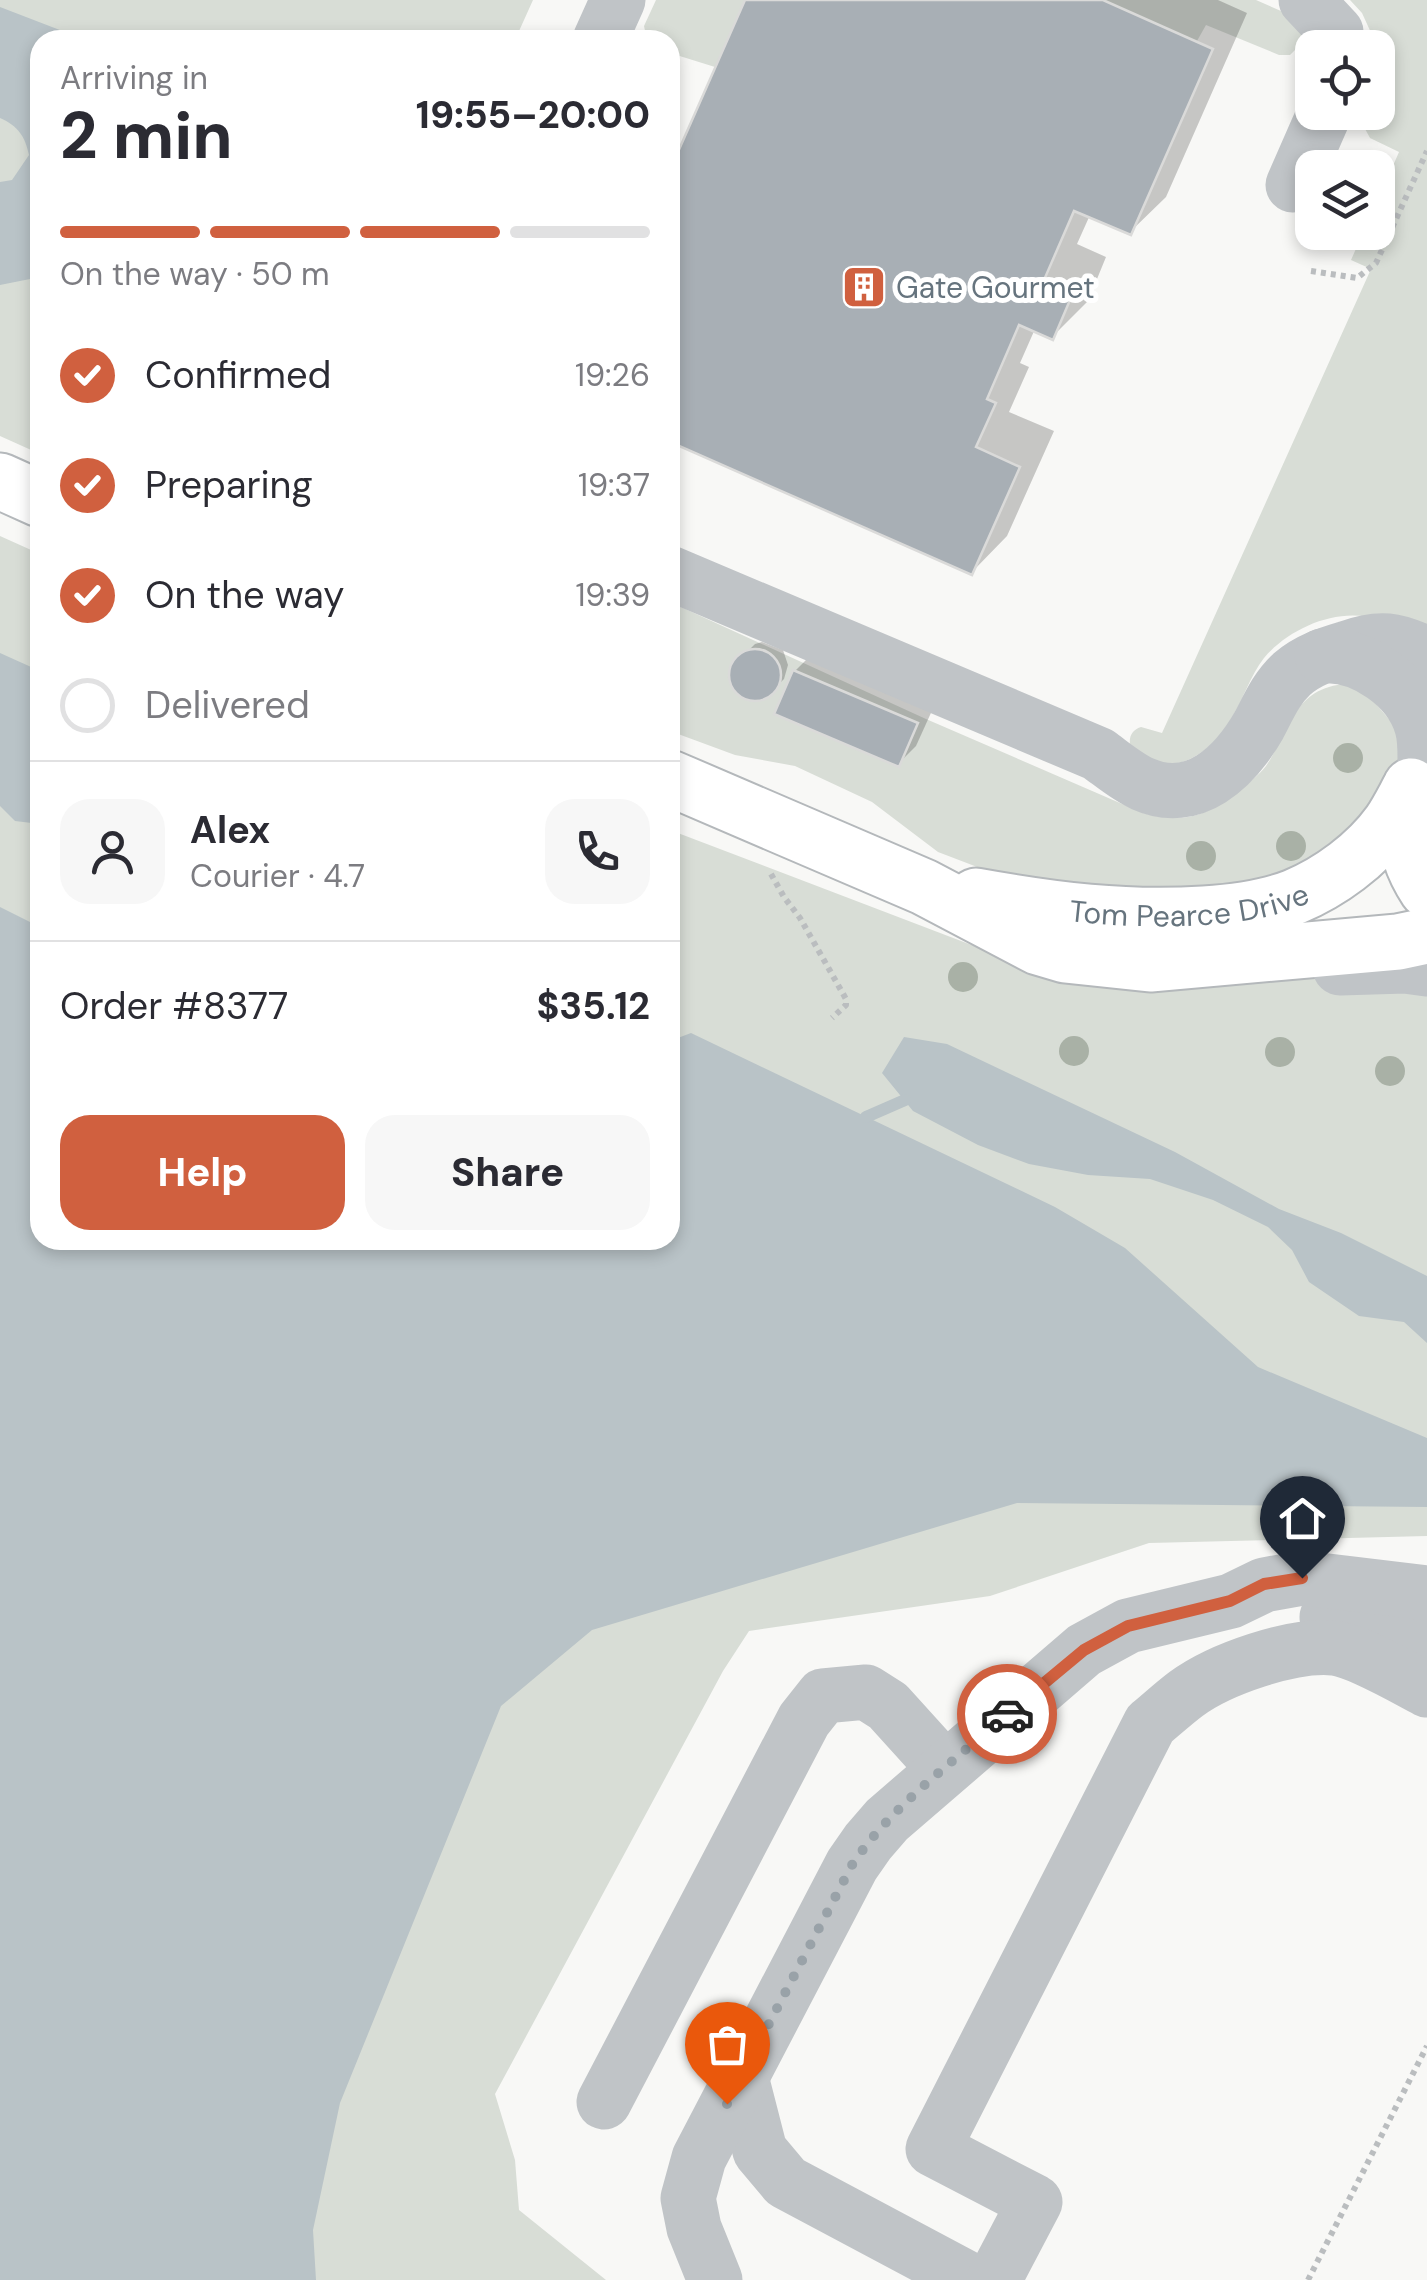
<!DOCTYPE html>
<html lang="en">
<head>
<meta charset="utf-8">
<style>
  body { margin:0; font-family:"DM Sans",sans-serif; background:#f7f7f7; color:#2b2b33; height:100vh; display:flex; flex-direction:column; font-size:38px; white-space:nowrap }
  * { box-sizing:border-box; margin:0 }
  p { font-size:32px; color:#7c7c81 }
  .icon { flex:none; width:55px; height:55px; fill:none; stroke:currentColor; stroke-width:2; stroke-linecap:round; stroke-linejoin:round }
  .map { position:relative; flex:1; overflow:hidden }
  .panel { position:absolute; left:30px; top:30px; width:650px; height:1220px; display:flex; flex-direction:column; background:#fff; border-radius:30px; box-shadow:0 5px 15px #0003 }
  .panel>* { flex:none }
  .tools { position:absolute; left:1295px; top:30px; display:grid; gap:20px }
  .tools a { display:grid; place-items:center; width:100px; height:100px; border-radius:20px; background:#fff; box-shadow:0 5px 15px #0003; font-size:50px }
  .pin { position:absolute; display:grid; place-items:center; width:85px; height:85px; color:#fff; margin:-102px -42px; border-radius:50% 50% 50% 0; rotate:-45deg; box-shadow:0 0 10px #0007 }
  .pin .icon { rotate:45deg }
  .courier { position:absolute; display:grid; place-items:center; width:100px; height:100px; margin:-50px; border:8px solid #d0603f; border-radius:50%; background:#fff; color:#222; box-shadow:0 2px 12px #0007 }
  .overview em { font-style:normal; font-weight:800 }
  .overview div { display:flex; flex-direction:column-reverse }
  .overview { display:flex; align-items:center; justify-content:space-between; height:170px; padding:0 30px }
  h1 { font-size:65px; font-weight:800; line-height:75px }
  .bar { display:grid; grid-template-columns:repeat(4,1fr); gap:15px 10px; align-content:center; height:120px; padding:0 30px }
  .bar i { height:12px; border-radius:8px; background:#e1e1e2 }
  .bar .on { background:#d0603f }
  .bar p { grid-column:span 4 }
  .line { display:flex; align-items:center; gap:25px; padding:0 30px; border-top:2px solid #e1e1e2 }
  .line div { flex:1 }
  .round { display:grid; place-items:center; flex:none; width:105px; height:105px; border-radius:30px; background:#f7f7f7 }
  ol { padding:0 30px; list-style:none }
  li { display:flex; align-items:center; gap:30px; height:110px }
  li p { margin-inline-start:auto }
  li .icon { padding:10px; border-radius:50%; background:#d0603f; color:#fff; stroke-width:4 }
  li:last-child { color:#7c7c81 }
  li i { width:55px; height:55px; border:5px solid #e1e1e2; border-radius:50% }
  .action { display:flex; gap:20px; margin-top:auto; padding:20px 30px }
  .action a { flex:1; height:115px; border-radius:30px; background:#d0603f; color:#fff; font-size:40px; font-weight:800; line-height:115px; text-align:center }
  .action a+a { background:#f7f7f7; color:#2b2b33 }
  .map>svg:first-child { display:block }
  .green { fill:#d8ddd6 }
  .water { fill:#b9c3c7 }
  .shadow { fill:#0003 }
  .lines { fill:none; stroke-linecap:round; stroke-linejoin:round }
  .stream { stroke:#b9c3c7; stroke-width:12 }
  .building { fill:#a8afb5; stroke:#dadad9; stroke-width:2.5 }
  .major-casing { stroke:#b4b8bb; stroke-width:59 }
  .path { stroke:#babdbf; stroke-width:6; stroke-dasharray:5 5; stroke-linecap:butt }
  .minor { stroke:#c0c4c7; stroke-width:55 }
  .major { stroke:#fff; stroke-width:55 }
  .tree { fill:#a9b1a6 }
  .done { stroke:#99a2a8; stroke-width:10; stroke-dasharray:0 18 }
  .route { stroke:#d0603f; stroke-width:12 }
  .labels { text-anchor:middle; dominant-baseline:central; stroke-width:10; stroke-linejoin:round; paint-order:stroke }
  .poi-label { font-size:30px; fill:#66747e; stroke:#fff; text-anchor:start }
  .street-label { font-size:30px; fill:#66747e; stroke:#fff }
</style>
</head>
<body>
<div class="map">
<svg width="1427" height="2280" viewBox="0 0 1427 2280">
  <rect width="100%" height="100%" fill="#f8f8f6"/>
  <g class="green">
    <polygon points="0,0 533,0 515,40 40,40 40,454 0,436"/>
    <polygon points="656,0 745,0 715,67 670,53 670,40 647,40 644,26"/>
    <polygon points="1103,0 1256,0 1288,14 1304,31 1304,41 1290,55 1279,55 1206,25 1197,41"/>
    <path d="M1350,0H1427V637C1408,631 1388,620 1368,617C1331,610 1288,630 1264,658C1250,676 1243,700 1231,719C1217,744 1186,772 1156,762C1147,759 1138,751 1130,745C1129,736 1132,730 1141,727L1162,733L1371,269L1351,260L1363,233L1378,232V200L1399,152L1370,138L1358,116L1360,113L1378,112V48L1362,13Z"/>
    <polygon points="0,536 40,554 40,1240 670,1240 670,830 1003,957 1114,989 1345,972 1427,988 1427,1536 1149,1543 990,1596 749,1631 723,1671 495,2094 515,2160 519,2210 606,2280 0,2280"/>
    <path d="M670,602L926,719L1143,813C1181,824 1206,817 1237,792C1247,784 1258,776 1266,766C1295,723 1293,684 1358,683L1406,739L1395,787L1304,873L1170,899L1006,878L938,852L872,802L795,766L735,755L670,731Z"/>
  </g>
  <g class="water">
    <path d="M0,7L65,32L73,40H40V277L0,285V182L12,180L29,155C25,136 18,126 0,118Z"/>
    <polygon points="0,653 40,671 40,824 15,821 0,806"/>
    <polygon points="0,907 40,927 40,1240 670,1240 670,1041 691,1033 1055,1207 1125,1248 1258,1367 1427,1438 1427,1507 1017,1503 592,1630 501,1706 340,2103 313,2230 316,2280 0,2280"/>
    <polygon points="904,1037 947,1044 1175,1152 1279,1209 1341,1233 1427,1276 1427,1343 1404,1322 1359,1316 1309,1282 1292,1250 1268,1227 1213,1200 1150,1179 1088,1175 1029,1164 978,1145 913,1111 882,1073"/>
  </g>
  <g class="shadow">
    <polygon points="747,0 1218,0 1247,13 1166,197 1130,232 1090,215 1077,244 1106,257 1088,301 1052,337 1035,329 1020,363 1029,367 1009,412 1054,431 1007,536 972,572 670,439 670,175"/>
    <polygon points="762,642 783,650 788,665 784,679 774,689 762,698 746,697 740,694 732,680 734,665 755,644"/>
    <polygon points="813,653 935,704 916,746 898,764 795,671"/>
  </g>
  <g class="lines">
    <polyline class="stream" points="866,1117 905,1100"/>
  </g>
  <g class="building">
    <polygon points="745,0 1103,0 1213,49 1131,235 1074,211 1044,280 1073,293 1053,340 1019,325 987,399 996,403 976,447 1020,467 972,575 670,442 670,170"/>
    <circle cx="755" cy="675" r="26"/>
    <polygon points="793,670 918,723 899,767 774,714"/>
  </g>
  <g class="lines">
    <g class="major-casing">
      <g id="major">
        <polyline points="0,481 40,499"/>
        <polyline points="670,778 924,887 1038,947 1065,955 1150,964 1398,942 1427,936"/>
        <path d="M1411,786C1399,824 1406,858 1427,890"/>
        <path id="s1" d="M976,896C1054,910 1124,919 1204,914C1234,912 1266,908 1294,897C1330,882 1367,855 1390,823C1397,813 1403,801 1409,790"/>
      </g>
    </g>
    <g class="path">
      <polyline points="1311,271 1357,278 1376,263 1427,151"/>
      <polyline points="771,874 784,897 800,918 846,999 846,1005 832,1018"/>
      <polyline points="1308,2280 1427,2046"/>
    </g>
    <g class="minor">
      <polyline points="1306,0 1336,32 1337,48"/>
      <polyline points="600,40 618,0"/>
      <polyline points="1293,185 1325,112"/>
      <path d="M670,573L1098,754C1112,764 1127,777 1143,784C1194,807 1235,767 1259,725C1269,706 1276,689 1292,674C1308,660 1327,654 1347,648C1380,636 1396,639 1427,654"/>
      <path d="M1322,656C1363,653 1411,687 1422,727C1425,737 1425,748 1425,759"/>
      <polyline points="1340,968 1405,966 1427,969"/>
      <polyline points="1327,1617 1427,1637"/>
      <polyline points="741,2077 760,2151 786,2182 970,2280"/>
      <polyline points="604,2102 804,1720 823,1696 866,1692 888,1706 945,1769"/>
      <polyline points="715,2280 694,2228 688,2198 699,2158 852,1865 868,1842 887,1820 1084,1650 1128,1626 1231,1601 1264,1585 1303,1578 1427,1593"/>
      <path d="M994,2280L1035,2202L933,2149L1150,1724C1162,1714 1174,1703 1186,1694C1220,1669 1292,1644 1334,1648C1358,1651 1404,1678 1427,1690"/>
    </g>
    <use href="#major" class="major"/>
  </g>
  <g class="tree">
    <circle cx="1348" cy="758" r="15"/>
    <circle cx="1291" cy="846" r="15"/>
    <circle cx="1201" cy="856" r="15"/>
    <circle cx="963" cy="977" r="15"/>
    <circle cx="1074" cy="1051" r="15"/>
    <circle cx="1280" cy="1052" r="15"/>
    <circle cx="1390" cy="1071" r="15"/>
  </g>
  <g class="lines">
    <path class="done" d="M727,2104L852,1865C892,1805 954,1762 1007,1714"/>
    <polyline class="route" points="1007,1714 1084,1650 1128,1626 1230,1601 1264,1584 1302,1578"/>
  </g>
  <defs>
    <g id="building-square" transform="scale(2.25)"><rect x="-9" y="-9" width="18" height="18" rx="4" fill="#d0603f" stroke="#fff"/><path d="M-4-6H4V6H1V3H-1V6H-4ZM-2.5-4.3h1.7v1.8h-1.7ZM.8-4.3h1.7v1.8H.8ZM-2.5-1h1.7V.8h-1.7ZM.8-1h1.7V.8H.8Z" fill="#fff"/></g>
  </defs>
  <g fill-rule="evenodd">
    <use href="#building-square" x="864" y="287"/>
  </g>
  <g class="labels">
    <g class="poi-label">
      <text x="896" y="287">Gate Gourmet</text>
    </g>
    <g class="street-label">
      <text stroke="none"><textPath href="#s1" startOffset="215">Tom Pearce Drive</textPath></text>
    </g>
  </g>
</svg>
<div class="tools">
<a><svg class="icon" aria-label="locate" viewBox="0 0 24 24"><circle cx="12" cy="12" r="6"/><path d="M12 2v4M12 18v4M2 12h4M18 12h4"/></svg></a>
<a><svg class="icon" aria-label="layers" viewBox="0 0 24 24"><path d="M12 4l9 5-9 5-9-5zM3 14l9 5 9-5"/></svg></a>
</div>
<div class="pin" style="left:727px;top:2104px;background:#ea580c"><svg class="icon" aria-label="bag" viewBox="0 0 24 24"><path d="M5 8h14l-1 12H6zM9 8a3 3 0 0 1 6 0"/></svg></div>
<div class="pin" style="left:1302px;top:1578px;background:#1f2937"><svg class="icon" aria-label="home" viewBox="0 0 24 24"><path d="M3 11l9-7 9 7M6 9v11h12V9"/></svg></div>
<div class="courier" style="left:1007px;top:1714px"><svg class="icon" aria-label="car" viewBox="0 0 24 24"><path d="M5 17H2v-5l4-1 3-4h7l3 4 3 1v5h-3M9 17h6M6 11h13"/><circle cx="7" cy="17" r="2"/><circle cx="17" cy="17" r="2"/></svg></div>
<section class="panel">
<div class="overview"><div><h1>2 min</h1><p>Arriving in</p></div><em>19:55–20:00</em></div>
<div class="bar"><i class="on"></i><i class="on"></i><i class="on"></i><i></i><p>On the way · 50 m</p></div>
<ol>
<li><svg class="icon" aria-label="check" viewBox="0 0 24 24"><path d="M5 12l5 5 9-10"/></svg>Confirmed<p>19:26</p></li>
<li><svg class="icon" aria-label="check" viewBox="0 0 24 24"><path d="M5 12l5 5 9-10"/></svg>Preparing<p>19:37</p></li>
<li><svg class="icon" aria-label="check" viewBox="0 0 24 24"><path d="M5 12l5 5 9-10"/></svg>On the way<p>19:39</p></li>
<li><i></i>Delivered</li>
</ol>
<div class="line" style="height:180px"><a class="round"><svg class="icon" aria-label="person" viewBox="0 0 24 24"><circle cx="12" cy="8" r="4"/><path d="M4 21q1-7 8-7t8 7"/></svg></a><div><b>Alex</b><p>Courier · 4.7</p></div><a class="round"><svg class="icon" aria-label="phone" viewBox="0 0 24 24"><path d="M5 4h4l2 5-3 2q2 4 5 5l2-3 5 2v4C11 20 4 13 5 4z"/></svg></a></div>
<div class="line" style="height:130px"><div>Order #8377</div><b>$35.12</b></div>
<div class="action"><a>Help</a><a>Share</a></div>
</section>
</div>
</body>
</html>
